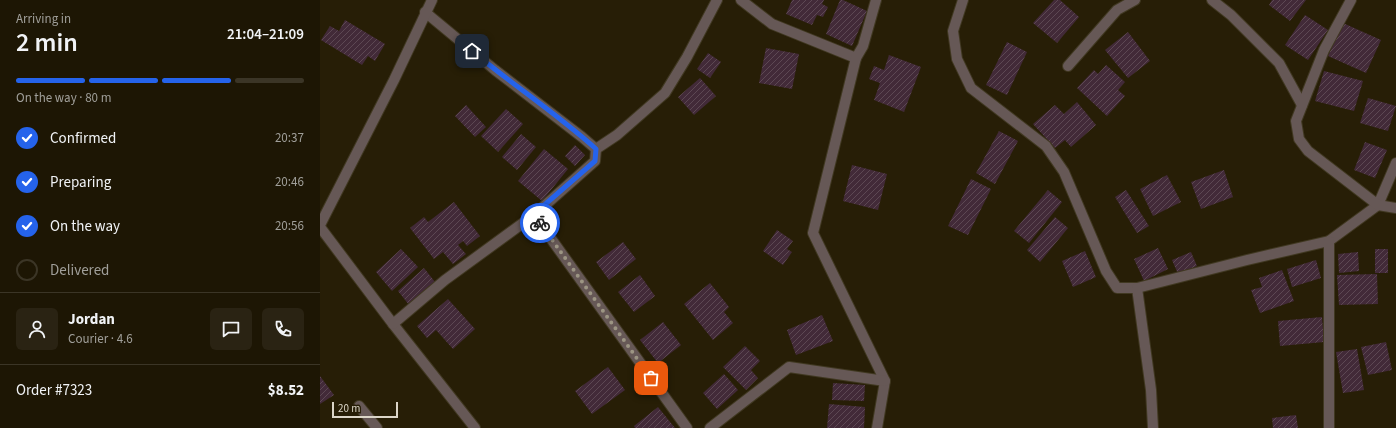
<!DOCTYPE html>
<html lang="en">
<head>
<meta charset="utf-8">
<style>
  body { margin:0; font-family:"Source Sans 3",sans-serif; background:#2a2313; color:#f1f3f6; height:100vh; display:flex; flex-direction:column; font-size:15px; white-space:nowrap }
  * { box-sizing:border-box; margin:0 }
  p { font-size:13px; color:#a09f9a }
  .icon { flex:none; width:22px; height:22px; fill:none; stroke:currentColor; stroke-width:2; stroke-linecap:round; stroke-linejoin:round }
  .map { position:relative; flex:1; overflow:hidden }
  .drawer { display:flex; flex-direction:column; background:#1d1604; width:320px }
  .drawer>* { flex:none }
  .scale { position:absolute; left:12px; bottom:10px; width:66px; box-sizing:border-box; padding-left:4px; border:2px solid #dbd5c7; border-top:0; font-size:11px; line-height:14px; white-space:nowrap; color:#dbd5c7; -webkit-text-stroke:3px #271e06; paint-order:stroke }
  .pin { position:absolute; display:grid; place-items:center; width:34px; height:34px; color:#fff; margin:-17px; border-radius:8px; box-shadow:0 2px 6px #0006 }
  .courier { position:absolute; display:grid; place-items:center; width:40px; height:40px; margin:-20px; border:3px solid #2563eb; border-radius:50%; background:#fff; color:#222; box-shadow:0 1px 5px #0007 }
  .summary em { font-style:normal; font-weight:600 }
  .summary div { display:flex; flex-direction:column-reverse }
  .summary { display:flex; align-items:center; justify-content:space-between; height:68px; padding:0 16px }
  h1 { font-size:26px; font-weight:600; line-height:30px }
  .bar { display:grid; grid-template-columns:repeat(4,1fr); gap:6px 4px; align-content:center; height:48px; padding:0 16px }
  .bar i { height:5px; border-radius:3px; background:#3b3526 }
  .bar .active { background:#2563eb }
  .bar p { grid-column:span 4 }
  .line { display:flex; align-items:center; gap:10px; padding:0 16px; border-top:1px solid #3b3526 }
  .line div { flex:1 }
  .round { display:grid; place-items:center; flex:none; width:42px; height:42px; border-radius:6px; background:#2a2313 }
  ol { padding:0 16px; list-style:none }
  li { display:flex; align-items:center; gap:12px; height:44px }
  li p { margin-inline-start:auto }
  li .icon { padding:4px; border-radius:50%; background:#2563eb; color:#fff; stroke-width:4 }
  li:last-child { color:#a09f9a }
  li i { width:22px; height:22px; border:2px solid #3b3526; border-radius:50% }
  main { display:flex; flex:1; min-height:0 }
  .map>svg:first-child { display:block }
  .building { fill:url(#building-hatch) }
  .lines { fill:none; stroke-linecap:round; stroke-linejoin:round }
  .minor-casing { stroke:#403821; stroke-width:12 }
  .minor { stroke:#665856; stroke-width:10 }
  .done { stroke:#9c9583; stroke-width:4; stroke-dasharray:0 7.2 }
  .route { stroke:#2563eb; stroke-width:5 }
</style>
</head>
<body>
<main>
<section class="drawer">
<div class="summary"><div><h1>2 min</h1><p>Arriving in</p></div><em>21:04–21:09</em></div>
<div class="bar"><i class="active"></i><i class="active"></i><i class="active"></i><i></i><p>On the way · 80 m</p></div>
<ol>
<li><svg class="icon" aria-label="check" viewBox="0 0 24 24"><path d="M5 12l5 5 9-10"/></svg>Confirmed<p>20:37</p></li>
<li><svg class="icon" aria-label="check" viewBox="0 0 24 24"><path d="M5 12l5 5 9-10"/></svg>Preparing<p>20:46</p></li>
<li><svg class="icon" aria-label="check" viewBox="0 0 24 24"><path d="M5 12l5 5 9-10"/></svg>On the way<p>20:56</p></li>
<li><i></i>Delivered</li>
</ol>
<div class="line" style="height:72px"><a class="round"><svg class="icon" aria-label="person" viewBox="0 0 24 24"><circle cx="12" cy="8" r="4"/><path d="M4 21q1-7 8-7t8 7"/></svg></a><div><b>Jordan</b><p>Courier · 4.6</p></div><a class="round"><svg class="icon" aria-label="chat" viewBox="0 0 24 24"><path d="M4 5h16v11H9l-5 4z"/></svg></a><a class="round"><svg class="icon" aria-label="phone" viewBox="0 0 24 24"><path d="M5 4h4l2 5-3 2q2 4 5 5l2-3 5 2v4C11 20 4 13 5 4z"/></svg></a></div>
<div class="line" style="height:52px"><div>Order #7323</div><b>$8.52</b></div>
</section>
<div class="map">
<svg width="1076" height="428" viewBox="0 0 1076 428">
  <defs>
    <pattern id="building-hatch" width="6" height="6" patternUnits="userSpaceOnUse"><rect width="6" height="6" fill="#422a38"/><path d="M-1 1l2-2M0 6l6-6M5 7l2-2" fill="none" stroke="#5d4853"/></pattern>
  </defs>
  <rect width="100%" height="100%" fill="#271e06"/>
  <g class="building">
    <polygon points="472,0 504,0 502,4 508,7 503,17 497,15 492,25 466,14"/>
    <polygon points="520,0 523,0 547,11 532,46 506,34"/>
    <polygon points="734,0 740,0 759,17 737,43 713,23"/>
    <polygon points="952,0 986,0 970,21 949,5"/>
    <polygon points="985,15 1008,30 988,60 965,45"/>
    <polygon points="25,20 65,44 55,61 48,56 42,65 1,40 10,26 19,31"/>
    <polygon points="1023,23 1061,40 1046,73 1008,56"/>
    <polygon points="808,32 830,61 808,78 785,50"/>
    <polygon points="687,42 707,52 687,95 666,85"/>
    <polygon points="446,48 479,54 472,89 439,83"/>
    <polygon points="388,53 401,62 390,78 377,69"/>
    <polygon points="569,55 601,67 584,112 554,100 560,83 549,79 554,66 564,70"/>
    <polygon points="786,65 805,82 798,90 805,96 787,116 757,88 774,70 778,74"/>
    <polygon points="1004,71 1043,81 1034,111 995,101"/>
    <polygon points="380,78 396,96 374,115 358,97"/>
    <polygon points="1048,98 1076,106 1068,131 1040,123"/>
    <polygon points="757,102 776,125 751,147 745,140 735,148 713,124 735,105 744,114"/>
    <polygon points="146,105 166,127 155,137 135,116"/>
    <polygon points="186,109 203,124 178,152 161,136"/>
    <polygon points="679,131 698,141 675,184 656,173"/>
    <polygon points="201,134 216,147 197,170 182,157"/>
    <polygon points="1045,142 1067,150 1055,178 1034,170"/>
    <polygon points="255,145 265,155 255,166 245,156"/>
    <polygon points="224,149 248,169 222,201 198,181"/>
    <polygon points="532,165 567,174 558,210 523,201"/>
    <polygon points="904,170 913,197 881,209 871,182"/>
    <polygon points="847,175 861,202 833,216 820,189"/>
    <polygon points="651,179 671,189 648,235 628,226"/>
    <polygon points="728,190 742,202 709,243 694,231"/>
    <polygon points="806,190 829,226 817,233 795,197"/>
    <polygon points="134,202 160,236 147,246 143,241 138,245 146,254 133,264 123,252 114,259 90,228 104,217 108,222"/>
    <polygon points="735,217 748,228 720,262 707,250"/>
    <polygon points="457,230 473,241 467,249 472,252 463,265 443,251"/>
    <polygon points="303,242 316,259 289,280 276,262"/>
    <polygon points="838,248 848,269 824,281 814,259"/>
    <polygon points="81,249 98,267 72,291 56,272"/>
    <rect x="1055" y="249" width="13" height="24"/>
    <polygon points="765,251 776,277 753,287 742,261"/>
    <polygon points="871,252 877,266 858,274 852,260"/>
    <polygon points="1038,252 1039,271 1019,273 1018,254"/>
    <polygon points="996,260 1001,278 972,287 967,269"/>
    <polygon points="104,268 115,282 89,305 78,291"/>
    <polygon points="962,270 974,301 940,313 931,290 942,287 939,278"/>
    <polygon points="1057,274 1058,304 1019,305 1017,275"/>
    <polygon points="320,275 335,296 314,312 298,292"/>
    <polygon points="390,283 409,307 404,312 413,323 393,340 364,304"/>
    <polygon points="128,299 155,329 133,349 116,330 107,338 97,326"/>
    <polygon points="502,315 513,341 476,355 467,330"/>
    <polygon points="1002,317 1004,342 960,346 958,321"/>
    <polygon points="343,322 361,345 338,363 320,340"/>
    <polygon points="1066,342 1072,370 1048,375 1041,347"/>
    <polygon points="425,346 440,361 431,370 438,378 426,390 403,367"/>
    <polygon points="1037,349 1044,390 1023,393 1016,352"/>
    <polygon points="288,367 305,390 272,414 255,391"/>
    <polygon points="404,374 418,390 397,409 383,393"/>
    <polygon points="0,376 14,395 0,404"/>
    <polygon points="513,383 545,385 544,401 512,400"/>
    <polygon points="509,404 545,407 544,428 507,428"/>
    <polygon points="338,407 355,428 315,428 314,426"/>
    <polygon points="976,415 978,428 953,428 952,418"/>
  </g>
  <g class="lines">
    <g class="minor-casing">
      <g id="minor">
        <polyline points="421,0 452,24 536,58"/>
        <polyline points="556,0 543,46 536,58 493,233 565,381 557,428"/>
        <polyline points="643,0 633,31 637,59 651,88 726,146 744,172 786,271 797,288 817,288 927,260 1009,241 1058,205 1076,163"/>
        <polyline points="892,0 911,15 959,63 982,105"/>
        <polyline points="1031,0 1004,50 976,121 979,139 988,151 1058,205 1076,208"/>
        <polyline points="105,12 175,70 262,137 276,149"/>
        <polyline points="748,66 797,10 815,0"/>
        <polyline points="276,149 297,135 345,93 367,57 397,0"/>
        <polyline points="214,215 367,428"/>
        <polyline points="0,225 74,80 112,0"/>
        <polyline points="0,227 73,324 155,428"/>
        <polyline points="817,288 831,390 833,428"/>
        <polyline points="73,324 125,280 214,215 275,161 276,149"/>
        <polyline points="39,406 57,428"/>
        <polyline points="390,428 469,367 565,381"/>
        <polyline points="1009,428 1009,241"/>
      </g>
    </g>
    <use href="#minor" class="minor"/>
  </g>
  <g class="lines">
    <polyline class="done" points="220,223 331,378"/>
    <path class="route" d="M152,51C193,85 237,114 276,149L275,161L214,214L220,223"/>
  </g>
</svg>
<div class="scale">20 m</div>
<div class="pin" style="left:331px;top:378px;background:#ea580c"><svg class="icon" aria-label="bag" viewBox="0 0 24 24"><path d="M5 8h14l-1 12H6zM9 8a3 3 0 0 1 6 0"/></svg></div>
<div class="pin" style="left:152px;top:51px;background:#1f2937"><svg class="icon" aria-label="home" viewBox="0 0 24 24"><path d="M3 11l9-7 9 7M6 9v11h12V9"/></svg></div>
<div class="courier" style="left:220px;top:223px"><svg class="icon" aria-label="bike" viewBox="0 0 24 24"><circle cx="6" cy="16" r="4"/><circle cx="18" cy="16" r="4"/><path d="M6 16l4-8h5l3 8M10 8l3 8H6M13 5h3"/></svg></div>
</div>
</main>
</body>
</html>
